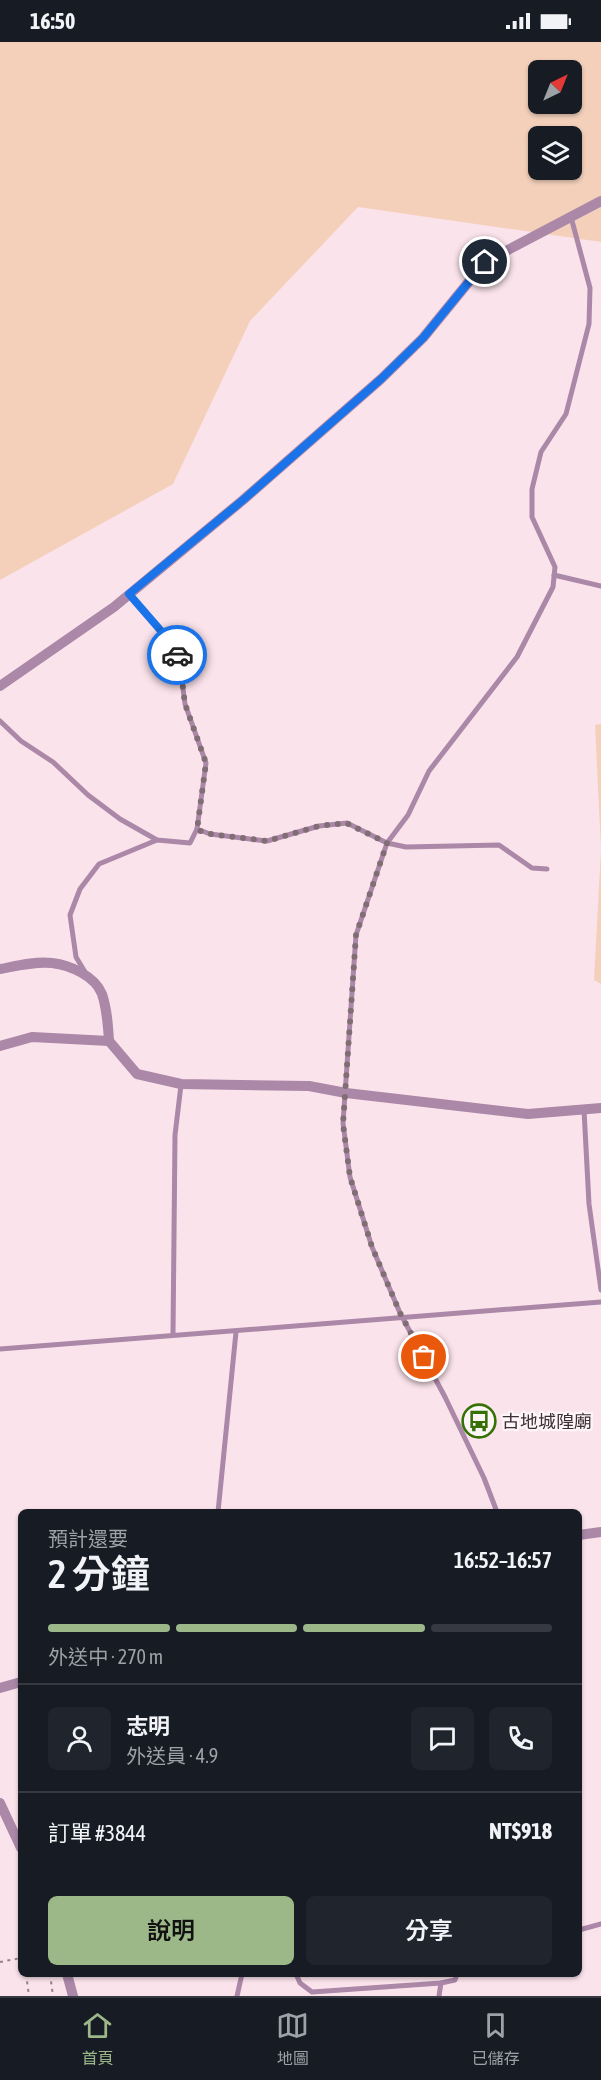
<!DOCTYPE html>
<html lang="zh-TW">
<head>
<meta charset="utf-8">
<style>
  body { margin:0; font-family:"Asap Condensed","Noto Sans TC",sans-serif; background:#20242c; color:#f1f3f6; height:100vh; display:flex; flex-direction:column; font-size:22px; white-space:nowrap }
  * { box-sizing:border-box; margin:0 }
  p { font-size:20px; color:#9ea1a6 }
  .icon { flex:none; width:33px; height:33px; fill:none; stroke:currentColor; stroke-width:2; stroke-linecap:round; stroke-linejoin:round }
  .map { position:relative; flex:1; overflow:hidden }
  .sheet { position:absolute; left:18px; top:1467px; width:564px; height:468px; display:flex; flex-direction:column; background:#171b24; border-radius:9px; box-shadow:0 2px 4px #0004 }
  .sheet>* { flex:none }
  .needle { width:39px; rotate:43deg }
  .tools { position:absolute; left:528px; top:18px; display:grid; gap:12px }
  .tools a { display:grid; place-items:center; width:54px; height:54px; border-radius:9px; background:#171b24; box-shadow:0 2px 4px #0004; font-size:30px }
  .pin { position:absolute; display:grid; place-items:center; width:51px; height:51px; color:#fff; margin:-26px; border:3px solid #fff; border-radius:50%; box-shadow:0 2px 6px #0007 }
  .courier { position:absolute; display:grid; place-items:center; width:60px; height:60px; margin:-30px; border:4px solid #1a73e8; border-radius:50%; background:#fff; color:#222; box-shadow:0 2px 8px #0007 }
  .overview em { font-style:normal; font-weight:600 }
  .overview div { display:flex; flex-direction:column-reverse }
  .overview { display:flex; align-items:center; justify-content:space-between; height:102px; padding:0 30px }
  h1 { font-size:39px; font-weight:600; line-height:45px }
  .bar { display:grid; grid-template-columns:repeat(4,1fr); gap:9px 6px; align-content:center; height:72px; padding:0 30px }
  .bar i { height:8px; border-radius:4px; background:#363941 }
  .bar .active { background:#9cb889 }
  .bar p { grid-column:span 4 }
  .line { display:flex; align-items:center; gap:15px; padding:0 30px; border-top:2px solid #363941 }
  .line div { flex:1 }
  .round { display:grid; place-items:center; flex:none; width:63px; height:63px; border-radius:9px; background:#20242c }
  .action { display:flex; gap:12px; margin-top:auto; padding:12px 30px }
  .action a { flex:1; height:69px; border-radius:9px; background:#9cb889; color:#111; font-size:24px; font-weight:600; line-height:69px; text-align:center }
  .action a+a { background:#20242c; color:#f1f3f6 }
  .status { display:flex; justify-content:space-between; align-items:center; height:42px; padding:0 30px; background:#171b24; direction:ltr }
  .status svg { height:16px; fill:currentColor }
  .menu { display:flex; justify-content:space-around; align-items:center; height:84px; border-top:2px solid #363941; background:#171b24; font-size:16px; color:#9ea1a6 }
  .menu a { display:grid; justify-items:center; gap:3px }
  .menu .active { color:#9cb889 }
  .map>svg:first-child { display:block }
  .green { fill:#f4d0bb; fill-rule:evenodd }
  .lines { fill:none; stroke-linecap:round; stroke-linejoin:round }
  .path { stroke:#948187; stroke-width:2; stroke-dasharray:3 4.5; stroke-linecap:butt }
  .service { stroke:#ab87a8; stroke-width:5 }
  .minor { stroke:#ab87a8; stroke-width:10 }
  .done { stroke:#806e74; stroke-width:6; stroke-dasharray:0 10.8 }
  .route { stroke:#1a73e8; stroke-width:8 }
  .labels { text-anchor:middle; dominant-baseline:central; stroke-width:4.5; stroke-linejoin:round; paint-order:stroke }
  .poi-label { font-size:18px; fill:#3e2f34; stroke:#fdf5f8; text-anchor:start }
</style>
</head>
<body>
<div class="status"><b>16:50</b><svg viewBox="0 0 49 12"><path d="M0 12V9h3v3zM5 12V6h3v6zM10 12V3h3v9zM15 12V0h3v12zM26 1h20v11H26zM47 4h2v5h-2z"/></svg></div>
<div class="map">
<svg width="601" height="1954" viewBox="0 0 601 1954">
  <rect width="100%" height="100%" fill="#fbe3eb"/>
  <g class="green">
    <path d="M0,0H601V200L358,165L250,279L173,442L0,538ZM538,28H572V62H538ZM538,94H572V128H538Z"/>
    <polygon points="601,682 601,942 594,938 601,807 595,683"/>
  </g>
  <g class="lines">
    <g class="path">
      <polyline points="0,1920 21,1916"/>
      <polyline points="26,1932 29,1954"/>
      <polyline points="50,1932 53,1954"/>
    </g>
    <g class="service">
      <polyline points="554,533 601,544"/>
      <polyline points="130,552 175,605 181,631 185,662 206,721 197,787 210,792 267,799 319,784 347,781 387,801 406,805 499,803 532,826 547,827"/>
      <polyline points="0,679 21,699 53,720 88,753 120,777 157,798 190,801 197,787"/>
      <polyline points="85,930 76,915 70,873 80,847 99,822 157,798"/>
      <polyline points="584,1068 589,1162 601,1248"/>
      <polyline points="173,1293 175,1093 181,1043"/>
      <polyline points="0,1307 601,1260"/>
      <polyline points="218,1470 236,1290"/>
      <polyline points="497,1470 484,1436 445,1355 400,1271 372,1205 350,1135 343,1081 356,893 387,801 408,773 429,729 517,615 553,545 555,525 532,475 532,447 541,410 566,372 589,282 590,246 571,175"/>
      <polyline points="579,1888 601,1882"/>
      <polyline points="296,1932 300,1941 312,1950 441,1941 455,1938 457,1932"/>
      <polyline points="237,1954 242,1932"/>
      <polyline points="439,1954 441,1941"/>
    </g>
    <g class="minor">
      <polyline points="0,644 114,565 243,458 381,337 423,296 485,220 601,159"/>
      <path d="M0,927C16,924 35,919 52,921C70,923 95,934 102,952C107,967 108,983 109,999"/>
      <polyline points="0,1004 32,995 109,999 137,1032 181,1042 309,1044 346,1051 528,1072 601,1066"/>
      <polyline points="579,1493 601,1490"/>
      <polyline points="0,1646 21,1640"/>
      <polyline points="0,1761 21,1806"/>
      <polyline points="67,1932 73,1954"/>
    </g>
  </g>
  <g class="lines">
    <polyline class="done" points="177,613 181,631 185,662 206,721 197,788 210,792 267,799 319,784 346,781 387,801 356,893 343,1082 350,1135 372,1205 400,1271 424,1315"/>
    <polyline class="route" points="177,613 175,605 129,552 243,458 381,337 423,296 485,220"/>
  </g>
  <defs>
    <g id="bus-ring" transform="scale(1.725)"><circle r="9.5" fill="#fdf5f8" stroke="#357104" stroke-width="1.5"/><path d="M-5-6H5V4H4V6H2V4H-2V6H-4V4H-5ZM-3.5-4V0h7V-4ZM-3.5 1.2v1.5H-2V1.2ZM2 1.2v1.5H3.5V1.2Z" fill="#357104"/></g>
  </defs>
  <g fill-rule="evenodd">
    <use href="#bus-ring" x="479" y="1379"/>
  </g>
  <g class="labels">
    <g class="poi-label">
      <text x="502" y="1379">古地城隍廟</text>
    </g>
  </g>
</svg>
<div class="tools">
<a><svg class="needle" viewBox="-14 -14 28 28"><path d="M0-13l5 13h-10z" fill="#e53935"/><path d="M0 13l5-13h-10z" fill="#9ea1a6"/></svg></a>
<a><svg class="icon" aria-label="layers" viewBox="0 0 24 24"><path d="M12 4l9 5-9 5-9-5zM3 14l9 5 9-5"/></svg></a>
</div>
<div class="pin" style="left:424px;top:1315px;background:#ea580c"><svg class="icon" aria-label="bag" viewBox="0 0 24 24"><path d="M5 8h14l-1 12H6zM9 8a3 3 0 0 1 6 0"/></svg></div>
<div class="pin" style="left:485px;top:220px;background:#1f2937"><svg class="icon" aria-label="home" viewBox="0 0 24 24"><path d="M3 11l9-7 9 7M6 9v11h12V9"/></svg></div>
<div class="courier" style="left:177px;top:613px"><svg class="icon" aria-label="car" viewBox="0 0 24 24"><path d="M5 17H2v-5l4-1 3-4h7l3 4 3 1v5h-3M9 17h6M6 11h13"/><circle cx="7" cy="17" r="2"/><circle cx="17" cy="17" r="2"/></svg></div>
<section class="sheet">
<div class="overview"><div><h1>2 分鐘</h1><p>預計還要</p></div><em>16:52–16:57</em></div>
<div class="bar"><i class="active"></i><i class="active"></i><i class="active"></i><i></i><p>外送中 · 270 m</p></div>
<div class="line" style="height:108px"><a class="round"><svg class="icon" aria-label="person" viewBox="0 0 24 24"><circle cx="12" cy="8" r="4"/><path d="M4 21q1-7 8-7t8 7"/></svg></a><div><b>志明</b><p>外送員 · 4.9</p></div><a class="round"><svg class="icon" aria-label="chat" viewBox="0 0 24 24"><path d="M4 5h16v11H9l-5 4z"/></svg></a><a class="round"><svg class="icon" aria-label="phone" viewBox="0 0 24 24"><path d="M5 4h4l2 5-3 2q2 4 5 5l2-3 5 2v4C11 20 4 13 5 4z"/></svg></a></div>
<div class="line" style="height:78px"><div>訂單 #3844</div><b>NT$918</b></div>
<div class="action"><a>說明</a><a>分享</a></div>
</section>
</div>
<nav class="menu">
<a class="active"><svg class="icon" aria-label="home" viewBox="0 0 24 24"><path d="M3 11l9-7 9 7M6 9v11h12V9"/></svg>首頁</a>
<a><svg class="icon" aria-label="map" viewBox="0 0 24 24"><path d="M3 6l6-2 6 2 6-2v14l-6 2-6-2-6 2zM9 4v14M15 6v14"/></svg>地圖</a>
<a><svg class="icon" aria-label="saved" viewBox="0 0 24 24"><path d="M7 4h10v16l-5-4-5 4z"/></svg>已儲存</a>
</nav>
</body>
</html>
